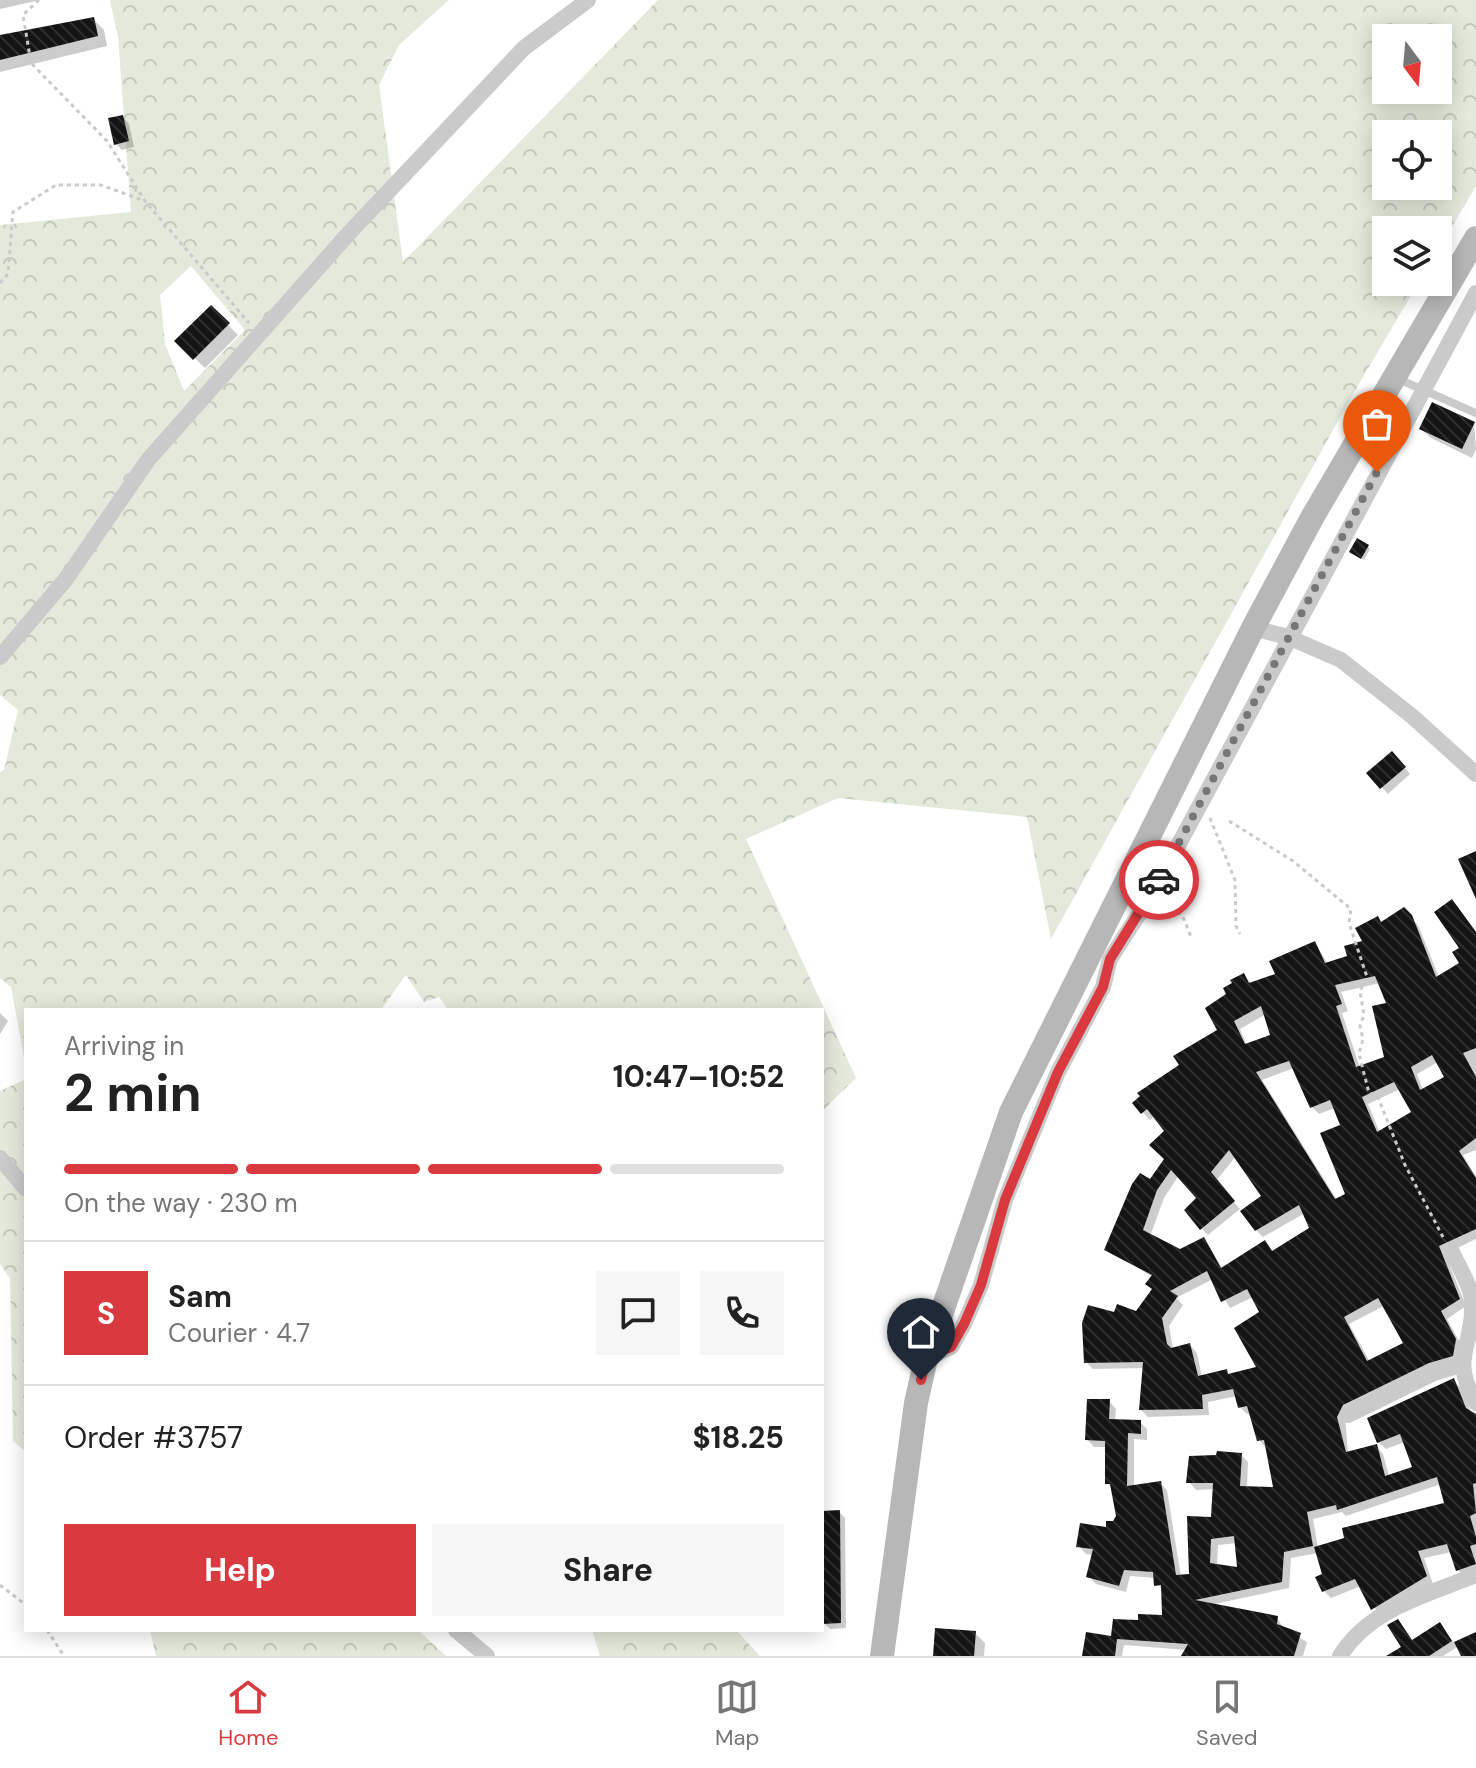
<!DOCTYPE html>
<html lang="en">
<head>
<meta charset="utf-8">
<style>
  body { margin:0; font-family:"DM Sans",sans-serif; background:#f6f6f6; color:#222; height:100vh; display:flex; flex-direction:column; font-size:30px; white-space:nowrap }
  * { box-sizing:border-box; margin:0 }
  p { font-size:26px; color:#767676 }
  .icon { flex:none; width:44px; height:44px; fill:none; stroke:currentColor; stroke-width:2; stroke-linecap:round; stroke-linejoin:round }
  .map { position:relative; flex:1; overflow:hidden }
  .side { position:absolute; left:24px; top:1008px; width:800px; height:624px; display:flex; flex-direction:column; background:#fff; border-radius:0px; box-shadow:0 4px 20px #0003 }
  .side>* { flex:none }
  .needle { width:52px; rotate:164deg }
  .fabs { position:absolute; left:1372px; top:24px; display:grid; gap:16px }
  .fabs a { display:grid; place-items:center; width:80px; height:80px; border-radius:0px; background:#fff; box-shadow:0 4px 20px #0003; font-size:40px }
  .pin { position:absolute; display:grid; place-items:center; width:68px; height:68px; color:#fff; margin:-82px -34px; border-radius:50% 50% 50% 0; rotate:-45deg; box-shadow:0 0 8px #0007 }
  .pin .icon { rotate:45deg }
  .courier { position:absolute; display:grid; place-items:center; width:80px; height:80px; margin:-40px; border:6px solid #d93a3f; border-radius:50%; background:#fff; color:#222; box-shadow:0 2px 10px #0007 }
  .head em { font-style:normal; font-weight:700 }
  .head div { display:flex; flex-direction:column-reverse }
  .head { display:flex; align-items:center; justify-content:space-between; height:136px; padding:0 40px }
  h1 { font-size:52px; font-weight:700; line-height:60px }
  .bar { display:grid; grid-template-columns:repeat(4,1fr); gap:12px 8px; align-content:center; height:96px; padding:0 40px }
  .bar i { height:10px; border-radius:6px; background:#e0e0e0 }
  .bar .on { background:#d93a3f }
  .bar p { grid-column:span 4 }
  .line { display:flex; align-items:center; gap:20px; padding:0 40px; border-top:2px solid #e0e0e0 }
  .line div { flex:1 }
  .round { display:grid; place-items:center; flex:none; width:84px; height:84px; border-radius:0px; background:#f6f6f6 }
  .cta { display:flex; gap:16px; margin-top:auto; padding:16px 40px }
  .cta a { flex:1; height:92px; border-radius:0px; background:#d93a3f; color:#fff; font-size:32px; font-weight:700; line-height:92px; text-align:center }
  .cta a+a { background:#f6f6f6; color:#222 }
  .tab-bar { display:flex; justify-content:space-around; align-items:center; height:112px; border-top:2px solid #e0e0e0; background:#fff; font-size:22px; color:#767676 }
  .tab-bar a { display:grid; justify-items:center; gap:4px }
  .tab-bar .on { color:#d93a3f }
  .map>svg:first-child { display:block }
  .forest { fill:url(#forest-crowns); fill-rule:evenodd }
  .shadow { fill:#0003; fill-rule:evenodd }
  .building { fill:url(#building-back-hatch); fill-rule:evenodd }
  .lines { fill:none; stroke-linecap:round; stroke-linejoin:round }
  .path { stroke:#cacaca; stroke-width:3; stroke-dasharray:4 4; stroke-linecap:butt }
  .service { stroke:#cacaca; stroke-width:8 }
  .minor { stroke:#cacaca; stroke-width:16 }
  .secondary { stroke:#b7b7b7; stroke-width:24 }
  .done { stroke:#767676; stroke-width:8; stroke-dasharray:0 14.4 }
  .route { stroke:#d93a3f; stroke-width:10 }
</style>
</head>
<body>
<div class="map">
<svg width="1476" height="1656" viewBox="0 0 1476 1656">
  <defs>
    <pattern id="forest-crowns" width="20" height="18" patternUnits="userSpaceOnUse" patternTransform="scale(2)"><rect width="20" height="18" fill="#e3eadb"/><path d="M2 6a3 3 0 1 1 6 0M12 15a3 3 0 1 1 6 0" fill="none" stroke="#c3c9bc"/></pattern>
    <pattern id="building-back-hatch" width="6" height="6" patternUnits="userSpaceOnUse" patternTransform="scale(2)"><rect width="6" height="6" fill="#141414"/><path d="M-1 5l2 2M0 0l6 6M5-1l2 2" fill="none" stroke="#2e2e2e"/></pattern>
  </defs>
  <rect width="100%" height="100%" fill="#fff"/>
  <g class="forest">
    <path d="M110,0H449L399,45L379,85L403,262L658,0H1476V186L1438,251V230H1386V282H1419L1353,394L1051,939L1027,817L838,798L746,839L856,1078L822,1111V1010H448L439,997L424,1002L406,975L381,1010H26V1068L11,987L0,978V772L4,770L18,710L0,695V225L131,212L118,37ZM1386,38H1438V90H1386ZM1386,134H1438V186H1386ZM191,266L245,330L184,391L165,344L160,295Z"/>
    <polygon points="26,1079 26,1452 13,1441 10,1278 0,1264 0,1091"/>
    <polygon points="150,1630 418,1630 446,1656 156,1656"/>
    <polygon points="592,1630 736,1630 760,1656 600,1656"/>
  </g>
  <g class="shadow">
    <polygon points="0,0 40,0 0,9"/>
    <polygon points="94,20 104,30 107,46 0,72 0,37"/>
    <polygon points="123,117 129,124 134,147 122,150 116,144"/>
    <polygon points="211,308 238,335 205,368 177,341"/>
    <polygon points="1474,423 1476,449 1472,458 1431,438 1421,429"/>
    <polygon points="1368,547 1370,549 1364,560 1354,554"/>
    <polygon points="1392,753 1410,774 1388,794 1369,773"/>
    <path d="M1452,901L1476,932V1150L1463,1155L1476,1177V1239L1445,1254L1466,1306L1447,1319L1463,1348L1460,1363L1345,1417L1348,1452L1376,1446L1383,1454L1389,1476L1414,1468L1405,1442L1386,1449L1378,1442L1454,1381L1461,1388L1471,1412L1476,1414V1573L1465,1577L1458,1570L1452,1552L1424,1558L1433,1584L1380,1616L1361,1586L1331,1598L1324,1591L1318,1553L1291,1558L1289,1588L1210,1605L1277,1618L1284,1629L1307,1642L1303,1656H1183L1187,1650L1124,1645L1122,1656H1084L1140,1623L1165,1617L1163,1592L1155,1578L1130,1576L1126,1592L1096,1584L1089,1577L1094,1555L1086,1554L1079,1546L1108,1529L1118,1517L1113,1489L1107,1483V1447H1094L1087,1439L1109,1401L1116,1409L1115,1421L1140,1422L1147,1429V1440L1134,1439V1487L1160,1483L1167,1490L1181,1577L1191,1576L1213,1519L1215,1489L1196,1490L1189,1482L1241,1455L1248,1462L1247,1488L1275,1489L1267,1449L1259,1440L1251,1413L1247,1414L1240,1407L1237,1396L1208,1402L1209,1415L1148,1417L1141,1410L1144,1368L1093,1369L1086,1362L1116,1314L1136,1313L1153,1290V1277L1106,1249L1166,1159V1132L1155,1116L1150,1120L1134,1103L1219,1031L1229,995L1243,975L1252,984L1278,975L1315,943L1328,964L1349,958L1382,924L1404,910L1418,925L1439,977L1462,963ZM1380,983L1389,1005L1387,1059L1360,1068L1342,1013L1348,1011L1341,992ZM1266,1014L1273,1037L1247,1046L1240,1029ZM1438,1062L1446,1078L1423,1090L1417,1074ZM1294,1068L1312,1107L1319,1114L1335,1108L1343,1126L1348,1195L1337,1200L1262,1080ZM1400,1089L1414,1113L1380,1133L1368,1104ZM1236,1156L1264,1196L1256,1230L1263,1237L1305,1213L1311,1228L1273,1252L1265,1243L1223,1269L1204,1239L1180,1252L1150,1236L1164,1198L1179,1175L1199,1198L1201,1228L1208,1235L1240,1209L1216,1181ZM1213,1279L1230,1308L1253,1297L1262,1313L1259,1369L1230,1376L1226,1372L1202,1377L1197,1353L1190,1345L1173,1349L1169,1326L1183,1305L1176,1298ZM1384,1306L1405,1344L1370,1362L1349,1324ZM1441,1484L1447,1504L1318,1548L1313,1519L1342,1512L1346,1516ZM1237,1543L1239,1570L1217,1566L1218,1545Z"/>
    <polygon points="0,1013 8,1021 0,1034"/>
    <polygon points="839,1512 845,1518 846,1628 830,1629 824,1623 822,1513"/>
    <polygon points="1398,1621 1413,1641 1440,1624 1455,1644 1469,1637 1476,1656 1464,1656 1459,1646 1443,1656 1390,1656 1404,1647"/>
    <polygon points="975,1633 985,1643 984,1656 935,1656"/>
  </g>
  <g class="building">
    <polygon points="94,17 98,36 0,60 0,35"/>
    <polygon points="123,115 129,141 114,145 108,118"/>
    <polygon points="211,305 230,323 193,360 174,341"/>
    <polygon points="1432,402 1475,422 1462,449 1419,429"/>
    <polygon points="1357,538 1369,545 1361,559 1349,552"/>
    <polygon points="1392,751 1406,767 1380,789 1366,773"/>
    <polygon points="1476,851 1476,899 1458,859"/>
    <path d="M1452,899L1476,932V1048L1463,1053L1476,1077V1138L1459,1151L1476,1178V1229L1439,1246L1460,1299L1441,1311L1456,1339L1453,1356L1429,1363L1343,1405L1337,1417L1346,1452L1377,1444L1385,1476L1412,1467L1400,1434L1377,1443L1367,1418L1454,1378L1466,1408L1476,1414V1483L1473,1484L1476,1513L1470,1516L1476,1537V1544L1470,1546L1476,1564L1456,1571L1447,1544L1418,1551L1427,1576L1371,1610L1355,1579L1322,1592L1315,1577L1322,1574L1314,1547L1344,1538L1342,1528L1444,1503L1437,1477L1337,1510L1336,1505L1307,1512L1313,1546L1284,1552L1282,1582L1195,1600L1278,1616L1277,1624L1301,1633L1294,1656H1181L1188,1644L1117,1639L1115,1656H1082L1086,1632L1111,1636L1113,1619L1138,1620V1614L1162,1615L1161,1585L1154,1586L1153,1572L1124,1570L1119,1586L1086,1577L1093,1549L1076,1547L1080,1523L1106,1527V1521H1113L1116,1516L1110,1484H1105V1441L1085,1440L1087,1399H1110L1109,1419L1141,1420V1434L1128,1433L1127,1486L1161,1481L1176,1575L1189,1574L1187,1516L1211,1517L1213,1483H1186L1189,1456L1216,1455L1217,1451L1242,1453L1240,1486L1273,1487L1264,1440L1257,1441L1247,1406L1238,1408L1233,1389L1202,1395L1203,1409L1139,1410L1143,1362L1084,1363L1082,1323L1088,1305L1114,1312L1117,1304L1136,1311L1152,1289L1145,1284L1152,1275L1104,1250L1132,1184L1140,1173L1150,1179L1164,1159L1149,1145L1164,1131L1147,1109L1141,1114L1132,1103L1140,1096L1137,1093L1179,1065L1173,1056L1217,1030L1205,1008L1226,994L1223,988L1232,983L1230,980L1244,973L1249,983L1275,974L1269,961L1315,941L1325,963L1347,956L1344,946L1362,941L1355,928L1378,916L1381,922L1404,907L1412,915L1436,977L1459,963L1452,952L1459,948L1434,912ZM1375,976L1386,1003L1372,1006L1384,1057L1356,1067L1336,1006L1342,1004L1335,985ZM1261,1006L1270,1035L1245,1044L1234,1021ZM1432,1055L1444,1077L1420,1090L1411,1067ZM1289,1061L1310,1108L1330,1100L1340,1125L1320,1133L1345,1194L1335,1199L1256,1072ZM1394,1082L1411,1112L1377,1132L1362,1097ZM1229,1150L1261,1196L1240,1211L1255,1231L1299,1205L1309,1228L1272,1251L1265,1240L1221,1268L1204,1237L1180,1249L1143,1230L1157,1190L1171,1170L1196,1198L1184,1210L1200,1230L1235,1201L1211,1172ZM1207,1271L1221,1302L1247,1289L1259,1312L1234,1328L1256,1367L1228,1374L1227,1369L1198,1376L1190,1343L1171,1348L1167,1344L1162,1318L1178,1296L1170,1291ZM1378,1298L1403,1343L1367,1361L1344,1317ZM1234,1536L1237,1567L1210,1563L1211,1539Z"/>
    <polygon points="840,1510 841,1623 822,1624 822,1511"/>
    <polygon points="1398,1619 1412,1640 1440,1622 1452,1641 1429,1656 1386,1656 1401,1647 1387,1625"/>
    <polygon points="935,1628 976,1631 974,1656 933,1656"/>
    <polygon points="1476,1632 1476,1656 1461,1656 1454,1642"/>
  </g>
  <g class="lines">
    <g class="path">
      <polyline points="39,0 23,15 31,63 107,141 145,201 249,323"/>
      <polyline points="0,283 8,274 13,212 56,185 101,185 145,201"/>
      <polyline points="1210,818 1235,880 1236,926 1240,934"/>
      <polyline points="1229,821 1293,861 1351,909 1349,923 1367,977 1360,991 1364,1015 1360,1026 1363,1039 1359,1054 1369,1093 1377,1095 1405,1165 1443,1237"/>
      <polyline points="1166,900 1184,919 1191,937"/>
      <polyline points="1465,1242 1476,1236"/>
      <polyline points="0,1585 26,1605"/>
      <polyline points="47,1630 64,1656"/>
    </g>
    <polyline class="service" points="1396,378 1476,413"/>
    <g class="minor">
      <polyline points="1253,628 1288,637 1341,660 1413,717 1476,774"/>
      <polyline points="0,657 66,579 148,460 349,233 524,48 588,0"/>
      <polyline points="0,1158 26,1189"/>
      <path d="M1451,1250C1458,1266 1472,1286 1472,1304C1474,1347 1449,1356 1476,1403"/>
      <polyline points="926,1358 951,1347 964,1324 981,1285 1005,1200 1058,1072 1103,987 1110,959 1153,892 1476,293"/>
      <polyline points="1348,1415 1434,1373 1461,1365"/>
      <polyline points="456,1630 487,1656"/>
      <path d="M1340,1656C1370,1608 1427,1595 1476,1575"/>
    </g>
    <polyline class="secondary" points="882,1656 916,1403 926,1358 1011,1112 1253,628 1313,516 1476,238"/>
  </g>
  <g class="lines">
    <polyline class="done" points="1159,880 1377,472"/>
    <polyline class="route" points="921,1380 926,1358 951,1347 964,1324 981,1285 1005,1200 1058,1072 1103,987 1110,959 1159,880"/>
  </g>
</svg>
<div class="fabs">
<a><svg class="needle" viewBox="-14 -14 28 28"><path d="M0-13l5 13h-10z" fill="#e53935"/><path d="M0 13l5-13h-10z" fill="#767676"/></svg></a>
<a><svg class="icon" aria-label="locate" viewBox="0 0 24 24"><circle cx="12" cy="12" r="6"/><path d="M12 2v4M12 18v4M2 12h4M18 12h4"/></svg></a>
<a><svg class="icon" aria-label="layers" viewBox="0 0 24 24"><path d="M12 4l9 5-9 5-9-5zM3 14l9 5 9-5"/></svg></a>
</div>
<div class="pin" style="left:1377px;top:472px;background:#ea580c"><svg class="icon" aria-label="bag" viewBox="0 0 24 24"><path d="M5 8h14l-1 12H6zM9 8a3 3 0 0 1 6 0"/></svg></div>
<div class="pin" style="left:921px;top:1380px;background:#1f2937"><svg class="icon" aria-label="home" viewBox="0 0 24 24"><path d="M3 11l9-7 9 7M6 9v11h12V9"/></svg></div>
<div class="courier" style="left:1159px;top:880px"><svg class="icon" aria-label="car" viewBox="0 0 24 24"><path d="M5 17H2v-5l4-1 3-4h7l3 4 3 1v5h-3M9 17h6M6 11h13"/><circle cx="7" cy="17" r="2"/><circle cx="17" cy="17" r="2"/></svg></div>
<section class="side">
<div class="head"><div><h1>2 min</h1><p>Arriving in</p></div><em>10:47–10:52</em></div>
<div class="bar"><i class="on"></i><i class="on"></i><i class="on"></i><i></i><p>On the way · 230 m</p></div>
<div class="line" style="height:144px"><b class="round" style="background:#d93a3f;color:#fff">S</b><div><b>Sam</b><p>Courier · 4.7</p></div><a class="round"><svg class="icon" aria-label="chat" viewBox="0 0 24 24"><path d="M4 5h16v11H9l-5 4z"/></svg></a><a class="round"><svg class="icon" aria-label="phone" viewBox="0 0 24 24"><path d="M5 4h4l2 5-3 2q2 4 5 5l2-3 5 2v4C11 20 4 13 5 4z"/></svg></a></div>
<div class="line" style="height:104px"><div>Order #3757</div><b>$18.25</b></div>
<div class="cta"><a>Help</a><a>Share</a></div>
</section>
</div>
<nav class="tab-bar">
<a class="on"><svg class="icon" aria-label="home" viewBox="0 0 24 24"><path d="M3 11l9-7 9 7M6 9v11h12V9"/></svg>Home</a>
<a><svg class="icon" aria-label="map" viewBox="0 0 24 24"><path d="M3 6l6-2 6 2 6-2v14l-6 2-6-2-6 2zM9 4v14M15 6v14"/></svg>Map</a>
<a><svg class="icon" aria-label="saved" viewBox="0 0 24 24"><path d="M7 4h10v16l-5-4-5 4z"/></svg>Saved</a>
</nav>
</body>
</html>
